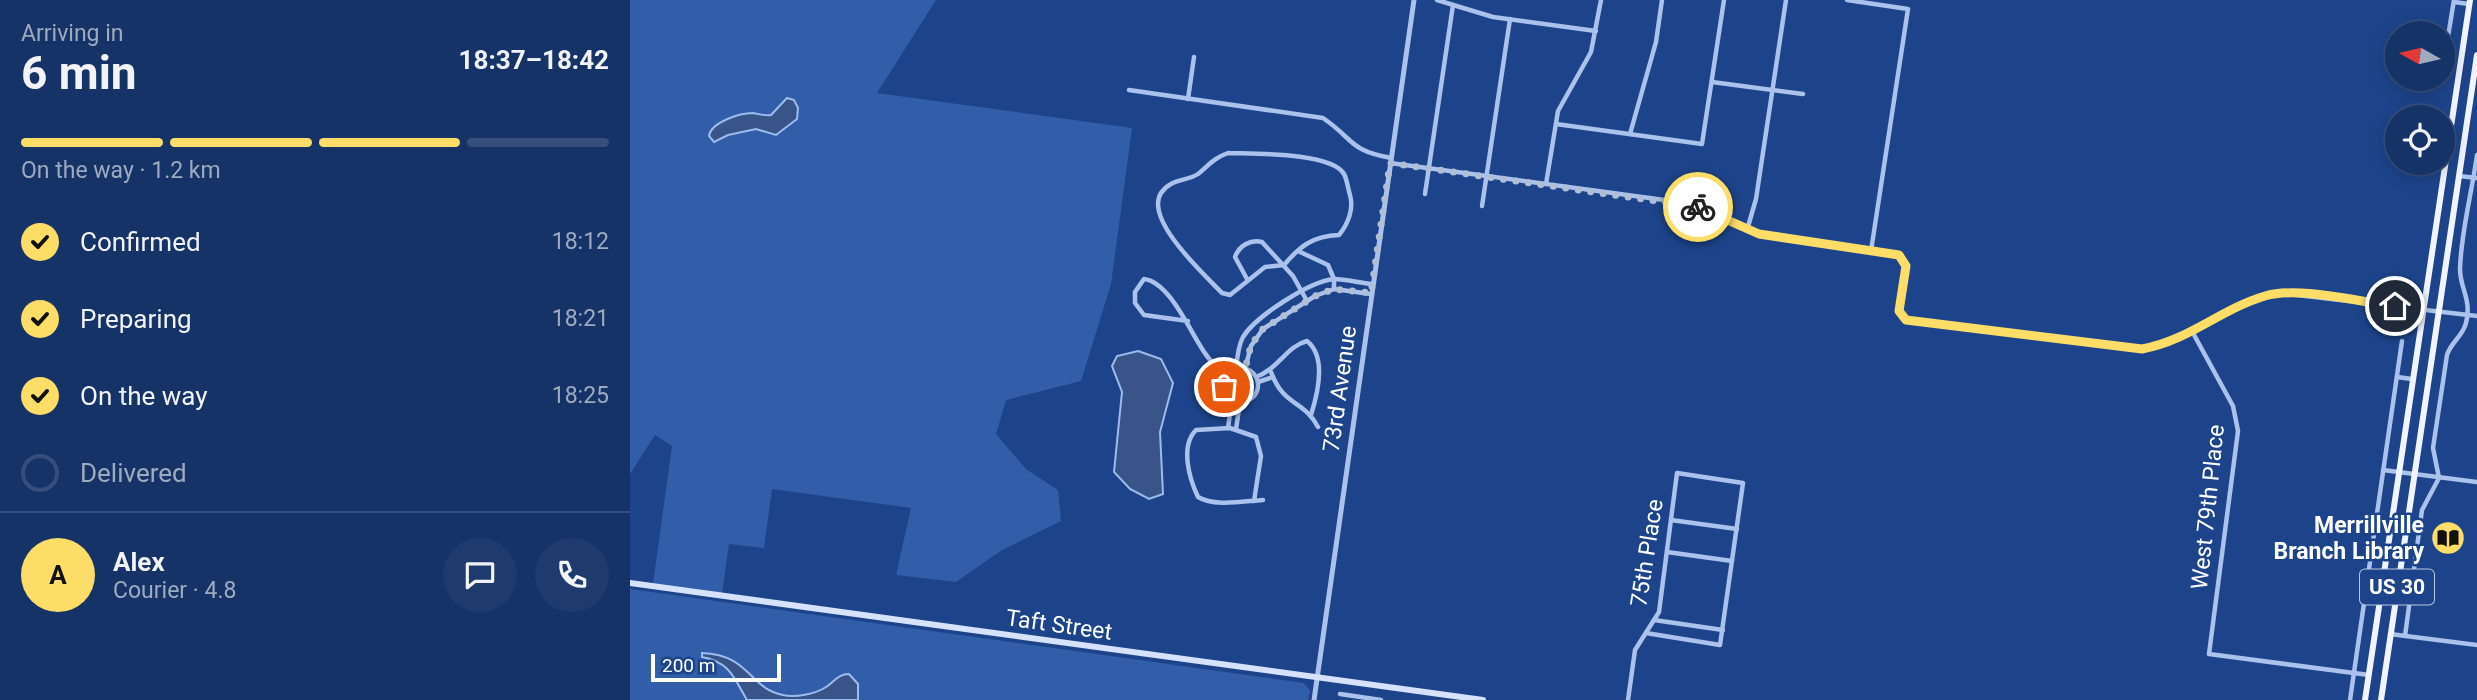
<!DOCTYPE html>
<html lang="en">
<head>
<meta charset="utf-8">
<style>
  body { margin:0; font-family:Roboto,sans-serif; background:#1f3b6e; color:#f1f3f6; height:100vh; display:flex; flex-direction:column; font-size:26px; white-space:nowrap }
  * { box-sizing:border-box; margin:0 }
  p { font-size:23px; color:#9eaac0 }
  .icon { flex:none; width:38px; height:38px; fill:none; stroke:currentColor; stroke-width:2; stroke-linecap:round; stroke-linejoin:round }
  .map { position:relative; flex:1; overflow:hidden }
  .sheet { display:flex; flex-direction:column; background:#163368; width:630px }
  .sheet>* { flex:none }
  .needle { width:46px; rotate:278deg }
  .controls { position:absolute; left:1755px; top:21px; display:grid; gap:14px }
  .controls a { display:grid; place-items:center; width:70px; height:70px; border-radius:50%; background:#163368; box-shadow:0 4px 18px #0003,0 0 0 2px #354e7c; font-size:35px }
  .scale { position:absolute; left:21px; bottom:18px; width:130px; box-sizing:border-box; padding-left:7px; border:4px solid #fff; border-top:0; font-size:19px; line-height:24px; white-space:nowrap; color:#fff; -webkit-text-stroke:5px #1d448b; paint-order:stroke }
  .pin { position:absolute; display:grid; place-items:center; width:60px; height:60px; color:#fff; margin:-30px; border:4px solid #fff; border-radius:50%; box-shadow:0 2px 7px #0007 }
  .courier { position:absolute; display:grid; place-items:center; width:70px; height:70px; margin:-35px; border:5px solid #fcdd68; border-radius:50%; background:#fff; color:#222; box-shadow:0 2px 9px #0007 }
  .headline em { font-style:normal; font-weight:700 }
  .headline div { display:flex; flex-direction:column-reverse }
  .headline { display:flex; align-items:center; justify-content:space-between; height:119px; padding:0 21px }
  h1 { font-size:46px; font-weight:700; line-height:52px }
  .bar { display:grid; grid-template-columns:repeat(4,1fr); gap:10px 7px; align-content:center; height:84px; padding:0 21px }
  .bar i { height:9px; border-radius:5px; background:#354e7c }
  .bar .active { background:#fcdd68 }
  .bar p { grid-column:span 4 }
  .line { display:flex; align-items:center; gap:18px; padding:0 21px; border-top:2px solid #354e7c }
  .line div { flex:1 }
  .round { display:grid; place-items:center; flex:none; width:74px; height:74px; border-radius:37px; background:#1f3b6e }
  ol { padding:0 21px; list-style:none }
  li { display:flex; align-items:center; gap:21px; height:77px }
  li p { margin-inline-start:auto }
  li .icon { padding:7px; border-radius:50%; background:#fcdd68; color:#111; stroke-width:4 }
  li:last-child { color:#9eaac0 }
  li i { width:38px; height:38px; border:4px solid #354e7c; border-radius:50% }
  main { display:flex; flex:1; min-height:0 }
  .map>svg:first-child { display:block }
  .green { fill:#315da9 }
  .water { fill:#385488; stroke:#9dbcee; stroke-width:2 }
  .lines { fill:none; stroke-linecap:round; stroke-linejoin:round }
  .minor { stroke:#aac2ec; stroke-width:4.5 }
  .tertiary { stroke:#aac2ec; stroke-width:5 }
  .secondary { stroke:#d6e2f9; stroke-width:6 }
  .primary { stroke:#eff4ff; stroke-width:6 }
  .done { stroke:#b0bed6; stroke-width:7; stroke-dasharray:0 12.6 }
  .route { stroke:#fcdd68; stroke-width:9 }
  .labels { text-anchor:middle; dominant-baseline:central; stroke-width:5; stroke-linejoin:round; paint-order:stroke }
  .shield { fill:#1d448b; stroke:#bbc7dc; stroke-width:2 }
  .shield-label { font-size:21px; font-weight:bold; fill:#fff }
  .street-label { font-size:23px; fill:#fff; stroke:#1d448b }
  .poi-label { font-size:23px; font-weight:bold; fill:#fff; stroke:#1d448b; text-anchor:end }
</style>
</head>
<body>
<main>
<section class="sheet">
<div class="headline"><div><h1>6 min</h1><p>Arriving in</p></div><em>18:37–18:42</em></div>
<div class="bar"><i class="active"></i><i class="active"></i><i class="active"></i><i></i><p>On the way · 1.2 km</p></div>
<ol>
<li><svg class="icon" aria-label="check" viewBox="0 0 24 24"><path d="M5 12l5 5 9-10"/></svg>Confirmed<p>18:12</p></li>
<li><svg class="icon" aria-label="check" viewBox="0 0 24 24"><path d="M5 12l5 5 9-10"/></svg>Preparing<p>18:21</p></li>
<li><svg class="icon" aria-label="check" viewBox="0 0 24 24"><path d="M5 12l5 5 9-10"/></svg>On the way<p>18:25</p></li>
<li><i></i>Delivered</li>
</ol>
<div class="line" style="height:126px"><b class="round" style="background:#fcdd68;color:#111">A</b><div><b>Alex</b><p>Courier · 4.8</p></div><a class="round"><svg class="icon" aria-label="chat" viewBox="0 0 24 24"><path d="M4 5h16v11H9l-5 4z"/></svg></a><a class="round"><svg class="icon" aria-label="phone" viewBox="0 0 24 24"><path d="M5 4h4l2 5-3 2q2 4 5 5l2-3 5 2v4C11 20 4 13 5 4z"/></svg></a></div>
</section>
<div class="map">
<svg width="1847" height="700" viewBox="0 0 1847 700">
  <rect width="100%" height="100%" fill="#1d448b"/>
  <g class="green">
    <polygon points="0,0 306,0 247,93 502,128 481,284 451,381 376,400 366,434 396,469 428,490 431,521 372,550 326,582 266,575 281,508 142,489 134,548 99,544 92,594 23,584 42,446 25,435 0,474"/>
    <polygon points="0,589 674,683 680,691 678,700 0,700"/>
  </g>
  <g class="water">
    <path d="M157,98L164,100L168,108L167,119L146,135L126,129L98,135L84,142L79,136C81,122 110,113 123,113C130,114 134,116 141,115Z"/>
    <polygon points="508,351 531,359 543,383 530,432 533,494 519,499 500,489 484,472 492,392 482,366 487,356"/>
    <path d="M72,653C121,655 118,688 153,695C164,698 186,694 196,687C204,682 208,674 219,674L228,684V700H117C104,678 100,662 72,657Z"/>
  </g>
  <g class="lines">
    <g class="minor">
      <polyline points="807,0 863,17 966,31"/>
      <polyline points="1217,0 1278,9 1241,251"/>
      <polyline points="1824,2 1839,4"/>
      <polyline points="1817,43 1824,0"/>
      <polyline points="1082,82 1173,94"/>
      <path d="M499,90L693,118C725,140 718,150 761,158"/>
      <polyline points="558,99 564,57"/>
      <polyline points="926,124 1072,144 1094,0"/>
      <polyline points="1000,134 1026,42 1032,0"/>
      <path d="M598,153C622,154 701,152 714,174C717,179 718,189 720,195C724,209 718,224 709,235C683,236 670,246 654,265L635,267L600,295L592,293C575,275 514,220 531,193C541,178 556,182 568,174C579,165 584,158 598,153Z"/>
      <path d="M760,163L1049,202L1075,210L1129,234L1267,255L1275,264L1269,311L1276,320L1512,349C1562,340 1601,300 1649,293L1847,316"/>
      <polyline points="1829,176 1847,178"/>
      <polyline points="916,184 928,111 961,52 971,0"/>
      <polyline points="795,194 823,5"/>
      <polyline points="852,206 880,19"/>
      <polyline points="1117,230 1126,199 1156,0"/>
      <polyline points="668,251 698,265 704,279 704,289"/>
      <path d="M617,279L605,257C609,246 620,239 632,242L663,276L677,301"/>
      <path d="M558,321L514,315L505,303V292L514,279C541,282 562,337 577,356C582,364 590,369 598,374"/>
      <polyline points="1563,333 1603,406 1608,431 1579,654 1739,675"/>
      <circle cx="611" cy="385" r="17"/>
      <path d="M606,369C607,359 608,346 613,337C625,317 680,281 704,279C716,279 730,283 742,284"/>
      <polyline points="615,369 621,346 633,329 685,296 704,289 741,294"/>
      <path d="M641,372C654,407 673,399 688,427"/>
      <path d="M626,377C648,369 657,346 677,341C697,357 688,393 681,415"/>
      <polyline points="1767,377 1782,379"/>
      <polyline points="628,382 643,377"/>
      <polyline points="598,428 602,400"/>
      <polyline points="606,429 610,403"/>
      <polyline points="1753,470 1847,482"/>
      <path d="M624,501L631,456L626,437L600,428L566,430C550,446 559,478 568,497C584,507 614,501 633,500"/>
      <polyline points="1041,520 1107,529"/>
      <polyline points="1037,552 1102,561"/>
      <polyline points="1024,620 1093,630"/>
      <polyline points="1760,634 1847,645"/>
      <path d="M1775,636L1792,510L1809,478L1803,448L1817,355C1821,342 1833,336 1836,323C1842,299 1830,289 1830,269C1831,232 1842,192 1847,155"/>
      <polyline points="710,694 751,700"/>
      <polyline points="998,700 1005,650 1029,612 1047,473 1113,483 1090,645 1016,633"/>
      <polyline points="1720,700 1772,341"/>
    </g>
    <polyline class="tertiary" points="684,700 784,0"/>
    <polyline class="secondary" points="0,583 853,700"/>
    <g class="primary">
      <polyline points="1735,700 1840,0"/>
      <polyline points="1751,700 1847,55"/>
    </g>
  </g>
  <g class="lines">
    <polyline class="done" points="594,387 598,374 615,369 621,345 633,329 685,296 704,289 741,293 760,163 1068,207"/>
    <path class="route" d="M1068,207L1129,234L1269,255L1276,266L1269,311L1276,320L1512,349C1558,341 1591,309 1635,296C1670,286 1728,302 1765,306"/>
  </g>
  <defs>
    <g id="library-disc" transform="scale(1.75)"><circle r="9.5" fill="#fcdd68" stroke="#1d448b"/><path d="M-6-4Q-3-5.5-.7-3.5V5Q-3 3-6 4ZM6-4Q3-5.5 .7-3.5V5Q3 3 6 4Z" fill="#111"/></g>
  </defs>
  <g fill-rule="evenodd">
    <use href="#library-disc" x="1818" y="538"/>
  </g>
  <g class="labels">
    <rect class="shield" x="1730" y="569.5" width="74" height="35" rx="5"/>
    <g class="shield-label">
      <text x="1767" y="587">US 30</text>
    </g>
    <g class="street-label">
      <text transform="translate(710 389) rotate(-82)">73rd Avenue</text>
      <text transform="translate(1578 507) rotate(-84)">West 79th Place</text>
      <text transform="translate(1017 553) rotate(-81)">75th Place</text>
      <text transform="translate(429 625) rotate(8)">Taft Street</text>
    </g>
    <g class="poi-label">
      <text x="1794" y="525">Merrillville<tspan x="1794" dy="26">Branch Library</tspan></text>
    </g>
  </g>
</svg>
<div class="controls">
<a><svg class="needle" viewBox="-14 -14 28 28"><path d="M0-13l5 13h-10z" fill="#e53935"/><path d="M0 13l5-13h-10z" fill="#9eaac0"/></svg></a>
<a><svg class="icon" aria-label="locate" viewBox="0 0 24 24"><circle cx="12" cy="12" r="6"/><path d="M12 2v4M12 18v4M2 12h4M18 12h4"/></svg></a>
</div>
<div class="scale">200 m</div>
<div class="pin" style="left:594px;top:387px;background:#ea580c"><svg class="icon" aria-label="bag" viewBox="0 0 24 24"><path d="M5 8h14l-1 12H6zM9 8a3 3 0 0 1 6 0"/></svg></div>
<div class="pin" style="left:1765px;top:306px;background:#1f2937"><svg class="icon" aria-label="home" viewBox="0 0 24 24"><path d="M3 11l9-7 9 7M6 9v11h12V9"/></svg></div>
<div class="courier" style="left:1068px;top:207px"><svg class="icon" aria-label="bike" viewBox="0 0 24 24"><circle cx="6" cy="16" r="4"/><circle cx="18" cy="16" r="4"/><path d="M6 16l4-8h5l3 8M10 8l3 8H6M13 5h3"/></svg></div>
</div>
</main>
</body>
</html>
